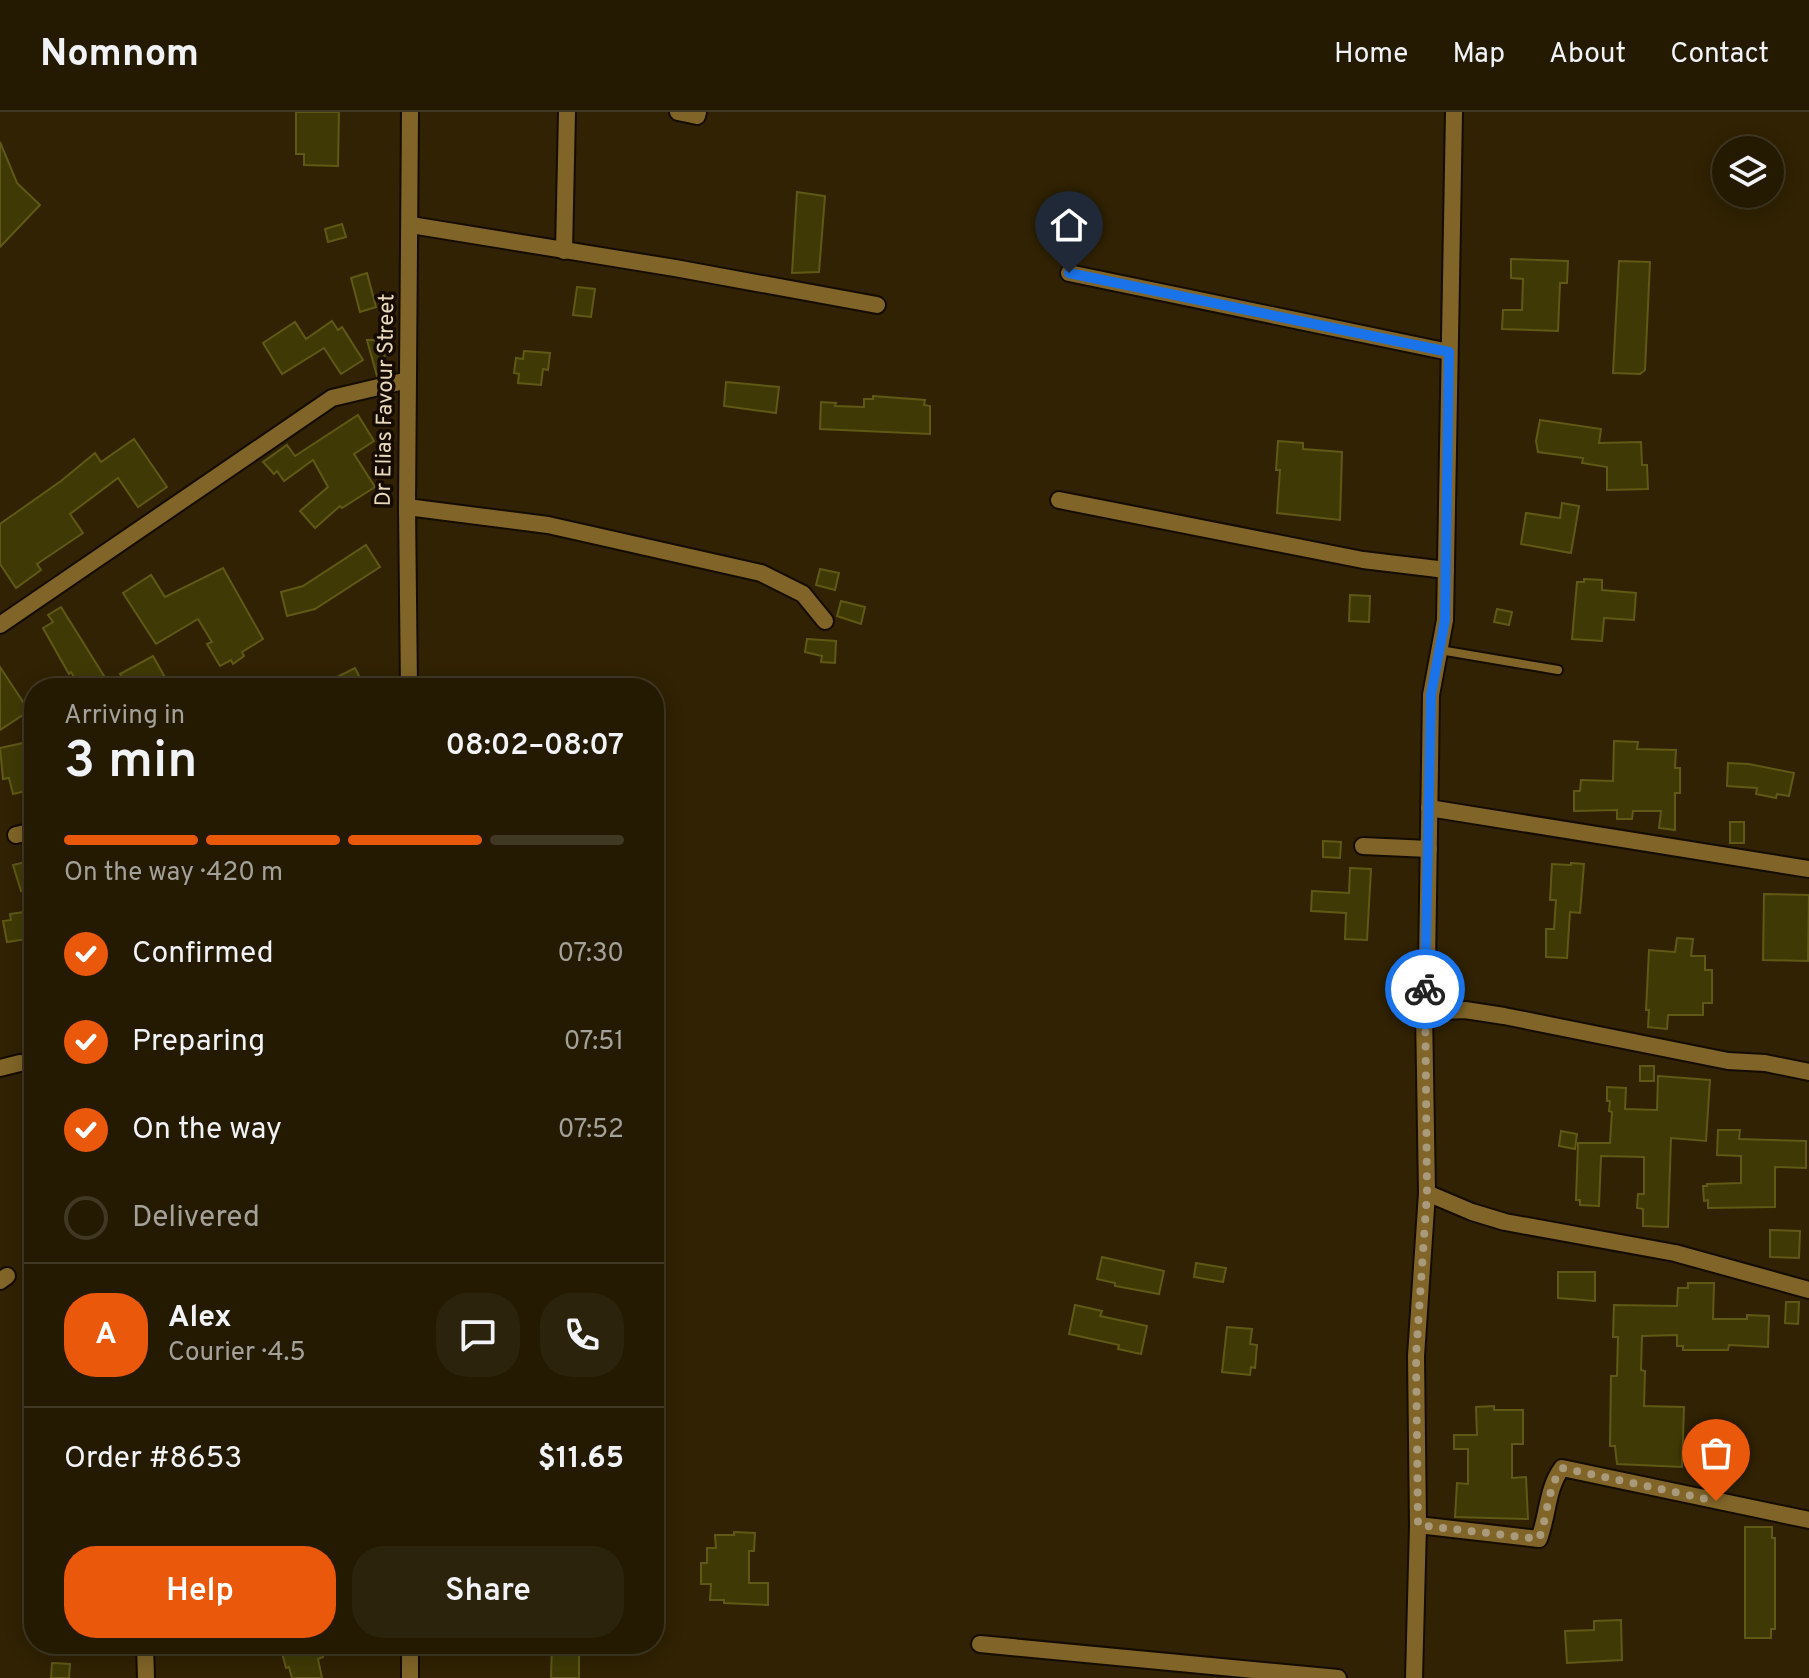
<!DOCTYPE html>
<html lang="en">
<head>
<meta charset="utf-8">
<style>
  body { margin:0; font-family:Overpass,sans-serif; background:#2c230c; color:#f1f3f6; height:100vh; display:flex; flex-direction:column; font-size:30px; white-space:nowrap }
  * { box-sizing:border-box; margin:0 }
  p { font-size:26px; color:#a3a199 }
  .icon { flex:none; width:44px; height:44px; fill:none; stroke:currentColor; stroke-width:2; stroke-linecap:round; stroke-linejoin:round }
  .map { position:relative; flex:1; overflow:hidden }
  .sheet { position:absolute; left:24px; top:566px; width:640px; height:976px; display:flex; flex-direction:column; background:#241a02; border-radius:32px; box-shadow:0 4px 20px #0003,0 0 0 2px #413824 }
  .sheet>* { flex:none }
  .tools { position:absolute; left:1712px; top:24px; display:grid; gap:16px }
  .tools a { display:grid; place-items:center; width:72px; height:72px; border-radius:50%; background:#241a02; box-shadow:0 4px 20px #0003,0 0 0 2px #413824; font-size:40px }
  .pin { position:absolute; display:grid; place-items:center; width:68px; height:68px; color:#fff; margin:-82px -34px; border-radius:50% 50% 50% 0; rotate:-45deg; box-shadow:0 0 8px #0007 }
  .pin .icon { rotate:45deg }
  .courier { position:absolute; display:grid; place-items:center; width:80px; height:80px; margin:-40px; border:6px solid #1a73e8; border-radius:50%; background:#fff; color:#222; box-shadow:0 2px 10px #0007 }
  .summary em { font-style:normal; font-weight:600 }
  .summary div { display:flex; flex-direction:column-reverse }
  .summary { display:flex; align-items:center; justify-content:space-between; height:136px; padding:0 40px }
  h1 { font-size:52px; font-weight:600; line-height:60px }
  .bar { display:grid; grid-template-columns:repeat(4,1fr); gap:12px 8px; align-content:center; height:96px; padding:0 40px }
  .bar i { height:10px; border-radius:6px; background:#413824 }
  .bar .on { background:#ea580c }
  .bar p { grid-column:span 4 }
  .line { display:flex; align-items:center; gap:20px; padding:0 40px; border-top:2px solid #413824 }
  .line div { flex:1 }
  .round { display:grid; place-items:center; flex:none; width:84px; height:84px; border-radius:32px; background:#2c230c }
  ol { padding:0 40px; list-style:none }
  li { display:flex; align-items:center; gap:24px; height:88px }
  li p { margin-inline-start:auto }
  li .icon { padding:8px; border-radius:50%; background:#ea580c; color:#fff; stroke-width:4 }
  li:last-child { color:#a3a199 }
  li i { width:44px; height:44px; border:4px solid #413824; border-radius:50% }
  .primary-button { display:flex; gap:16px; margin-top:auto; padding:16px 40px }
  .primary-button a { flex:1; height:92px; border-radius:32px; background:#ea580c; color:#fff; font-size:32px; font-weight:600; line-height:92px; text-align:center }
  .primary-button a+a { background:#2c230c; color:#f1f3f6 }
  header { display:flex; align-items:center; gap:48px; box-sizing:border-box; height:112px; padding:0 40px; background:#241a02; border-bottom:2px solid #413824 }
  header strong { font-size:38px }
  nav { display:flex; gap:44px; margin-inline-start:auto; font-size:28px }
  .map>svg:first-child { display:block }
  .building { fill:#3f3a05; stroke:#5f5915; stroke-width:2 }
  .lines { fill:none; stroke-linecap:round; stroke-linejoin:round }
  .service-casing { stroke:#140c00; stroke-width:12 }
  .minor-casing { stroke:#140c00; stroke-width:20 }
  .service { stroke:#816528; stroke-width:8 }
  .minor { stroke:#816528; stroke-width:16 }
  .done { stroke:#a89a7b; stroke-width:8; stroke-dasharray:0 14.4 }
  .route { stroke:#1a73e8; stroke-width:10 }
  .labels { text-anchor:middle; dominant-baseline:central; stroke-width:7; stroke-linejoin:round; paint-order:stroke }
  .street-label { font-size:22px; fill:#e9dabc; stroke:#160b00 }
</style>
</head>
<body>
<header>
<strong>Nomnom</strong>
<nav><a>Home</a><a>Map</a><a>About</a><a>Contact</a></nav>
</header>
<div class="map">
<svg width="1809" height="1566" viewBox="0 0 1809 1566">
  <rect width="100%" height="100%" fill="#302202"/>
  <g class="building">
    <polygon points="296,0 339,0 338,54 304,53 304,42 296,42"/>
    <polygon points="0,30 17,71 40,93 0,135"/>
    <polygon points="797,80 825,84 819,160 792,161"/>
    <polygon points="342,112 346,125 328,130 325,117"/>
    <polygon points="1511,147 1568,149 1567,171 1560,171 1558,219 1502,217 1503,198 1522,198 1523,167 1511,166"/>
    <polygon points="1619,149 1650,150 1645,258 1640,262 1613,261"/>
    <polygon points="367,161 376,195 360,200 351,166"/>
    <polygon points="577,175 595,177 591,205 573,203"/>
    <polygon points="332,209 338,218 342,215 363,248 341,262 324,236 282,262 263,231 295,210 306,227"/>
    <polygon points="367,228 384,228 385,262 377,264"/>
    <polygon points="524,239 550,241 548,258 543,257 541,273 518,271 519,262 514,261 516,246 523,247"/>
    <polygon points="726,270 779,275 776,301 724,294"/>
    <polygon points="873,284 925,288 924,293 930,294 930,322 820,317 821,290 836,291 835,294 864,295 864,287 873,287"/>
    <polygon points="358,303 374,329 354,342 375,375 342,396 340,394 315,416 300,399 328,375 313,348 284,369 277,359 274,362 263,350 287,333 295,344"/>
    <polygon points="1540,308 1601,317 1599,331 1641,330 1642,353 1647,353 1648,377 1607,378 1607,355 1582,351 1583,346 1538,340 1536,329"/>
    <polygon points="134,327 167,375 138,395 118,366 70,402 83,421 37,452 41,458 16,476 0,452 0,412 61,369 95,341 101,350"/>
    <polygon points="1278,329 1303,331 1303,337 1342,340 1340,408 1277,401 1280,358 1276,358"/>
    <polygon points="1562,391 1579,394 1571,441 1521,432 1526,401 1560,406"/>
    <polygon points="366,433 380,455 315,497 287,504 281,480 303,474"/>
    <polygon points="223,456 263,527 242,540 244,544 233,552 231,548 220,554 207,532 212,530 198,507 156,532 123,481 151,463 165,485"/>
    <polygon points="820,457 839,461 835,478 816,473"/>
    <polygon points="1584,467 1602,468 1602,478 1636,481 1634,508 1604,506 1602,529 1572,527 1577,470 1584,470"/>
    <polygon points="1350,483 1370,484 1369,510 1349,509"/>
    <polygon points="841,489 865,495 861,512 837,504"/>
    <polygon points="61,495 104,564 84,576 81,576 71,560 69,562 43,516 53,510 48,503"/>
    <polygon points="1497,497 1512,500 1509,513 1494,510"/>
    <polygon points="807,527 836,529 835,551 821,550 822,544 805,540"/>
    <polygon points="153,544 171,576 128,576 120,562"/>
    <polygon points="0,555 29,599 0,618"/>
    <polygon points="355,556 365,576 315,576"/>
    <polygon points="1614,629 1638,630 1637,637 1676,638 1675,656 1680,656 1680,681 1675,681 1675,718 1659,716 1661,699 1633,699 1632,707 1617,707 1617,698 1574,699 1574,679 1580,679 1581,668 1613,669"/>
    <polygon points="23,631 31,665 34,664 34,677 13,682 9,666 3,667 0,636"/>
    <polygon points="1728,651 1749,652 1794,661 1789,684 1777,682 1776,686 1756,682 1757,676 1727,674"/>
    <rect x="1730" y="710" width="14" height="21"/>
    <polygon points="1323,729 1341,730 1340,746 1323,745"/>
    <polygon points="34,748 34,775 21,779 13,753"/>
    <polygon points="1571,751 1584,752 1580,801 1570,800 1567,846 1546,845 1546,817 1554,817 1556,788 1550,788 1552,752 1571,753"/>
    <polygon points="1350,756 1371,757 1367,828 1345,827 1346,801 1311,799 1312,779 1349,781"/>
    <polygon points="1764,782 1809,783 1808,849 1763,848"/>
    <polygon points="24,800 25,806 34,804 34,826 7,830 3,809 11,808 10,802"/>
    <polygon points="1677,826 1693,827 1691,844 1705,844 1705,858 1712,858 1712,891 1703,891 1703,903 1668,903 1667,917 1648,915 1649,898 1646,898 1649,838 1675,840"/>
    <rect x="1640" y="954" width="14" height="15"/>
    <polygon points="1658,964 1710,968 1706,1029 1671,1026 1668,1115 1643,1114 1643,1097 1637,1096 1638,1082 1644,1082 1644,1045 1601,1044 1599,1094 1580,1093 1580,1088 1576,1088 1578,1031 1610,1031 1612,1000 1609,999 1610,989 1607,989 1607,975 1626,976 1625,997 1657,998"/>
    <polygon points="1718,1018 1740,1018 1739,1027 1806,1029 1806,1056 1775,1055 1775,1095 1708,1096 1708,1088 1704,1089 1703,1074 1707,1074 1707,1072 1741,1071 1741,1044 1717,1043"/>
    <polygon points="1561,1019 1577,1022 1575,1037 1559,1034"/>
    <polygon points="1770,1118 1800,1119 1799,1146 1770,1145"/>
    <polygon points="1102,1145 1164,1159 1159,1182 1115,1174 1115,1171 1097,1167"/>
    <polygon points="1196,1151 1226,1156 1223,1170 1194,1165"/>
    <polygon points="1558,1160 1595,1160 1595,1189 1558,1186"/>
    <polygon points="1688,1171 1714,1171 1713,1207 1747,1207 1747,1203 1769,1204 1768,1235 1729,1233 1728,1238 1683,1238 1683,1234 1677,1234 1677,1223 1642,1224 1641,1258 1645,1259 1644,1294 1684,1295 1682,1355 1617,1352 1615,1334 1610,1334 1611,1264 1617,1264 1618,1225 1613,1225 1614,1193 1677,1194 1678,1176 1688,1176"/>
    <polygon points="1786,1190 1799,1190 1798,1212 1785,1211"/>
    <polygon points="1075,1193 1102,1199 1100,1204 1147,1214 1141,1242 1118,1237 1119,1233 1069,1222"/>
    <polygon points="1227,1215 1252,1217 1250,1232 1257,1233 1255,1256 1251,1255 1250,1263 1222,1260"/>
    <polygon points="1494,1294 1494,1298 1523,1298 1523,1332 1512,1332 1512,1366 1526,1365 1528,1407 1455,1405 1457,1371 1468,1372 1468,1337 1454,1337 1454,1323 1477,1323 1476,1295"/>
    <polygon points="1745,1415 1772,1415 1772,1426 1775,1426 1775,1517 1771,1517 1771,1526 1745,1526"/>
    <polygon points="734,1420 755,1421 754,1439 749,1439 749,1471 768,1471 768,1493 724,1491 724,1488 710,1488 711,1472 701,1472 701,1451 707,1451 707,1436 716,1436 715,1423 734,1423"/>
    <polygon points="1621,1508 1622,1548 1567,1551 1565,1519 1594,1518 1594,1509"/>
    <polygon points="284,1532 320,1532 323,1545 318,1547 322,1566 292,1566 289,1555 286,1556 281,1537 285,1536"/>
    <polygon points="552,1532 579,1532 579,1566 551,1566"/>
    <polygon points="52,1551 70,1552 69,1566 51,1566"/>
  </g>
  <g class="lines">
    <g class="service-casing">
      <polyline id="service" points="1440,538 1558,558"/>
    </g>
    <g class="minor-casing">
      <g id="minor">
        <polyline points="678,0 697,4 698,0"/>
        <polyline points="411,113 675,156 877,193"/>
        <polyline points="564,139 567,0"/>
        <polyline points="1069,161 1449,240"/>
        <polyline points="1059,388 1363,448 1446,458"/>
        <polyline points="407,395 548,413 761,461 803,482 825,509"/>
        <polyline points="0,513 332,286 408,268"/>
        <polyline points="409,576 407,395 410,0"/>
        <polyline points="1429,696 1809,757"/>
        <polyline points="16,723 34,719"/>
        <polyline points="1363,734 1429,737"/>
        <polyline points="1424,900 1465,898 1504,904 1728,949 1765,951 1809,960"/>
        <polyline points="0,956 20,951"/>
        <polyline points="1427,1081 1472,1100 1505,1110 1675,1141 1809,1178"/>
        <polyline points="0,1169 7,1164"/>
        <path d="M1418,1413L1539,1427C1548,1403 1547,1376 1562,1356L1809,1408"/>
        <polyline points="145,1532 146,1566"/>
        <polyline points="410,1532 410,1566"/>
        <polyline points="980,1532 1338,1566"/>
        <polyline points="1414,1566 1418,1413 1416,1244 1427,1081 1424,900 1427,854 1431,583 1445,508 1454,0"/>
      </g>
    </g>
    <use href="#service" class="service"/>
    <use href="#minor" class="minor"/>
  </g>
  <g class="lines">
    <path class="done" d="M1425,877L1427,1081L1416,1244L1418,1413L1539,1427C1548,1403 1547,1376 1562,1356L1716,1389"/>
    <polyline class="route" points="1069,161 1449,240 1445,508 1431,583 1425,877"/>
  </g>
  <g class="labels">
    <g class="street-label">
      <text transform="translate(386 288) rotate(-89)">Dr Elias Favour Street</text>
    </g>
  </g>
</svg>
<div class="tools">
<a><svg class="icon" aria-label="layers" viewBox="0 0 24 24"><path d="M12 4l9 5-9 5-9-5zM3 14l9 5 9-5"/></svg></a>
</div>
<div class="pin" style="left:1716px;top:1389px;background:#ea580c"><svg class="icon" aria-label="bag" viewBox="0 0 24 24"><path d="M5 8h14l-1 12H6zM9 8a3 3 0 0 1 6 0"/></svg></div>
<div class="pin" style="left:1069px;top:161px;background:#1f2937"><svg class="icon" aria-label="home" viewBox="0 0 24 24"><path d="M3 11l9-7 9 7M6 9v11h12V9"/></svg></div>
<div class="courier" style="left:1425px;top:877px"><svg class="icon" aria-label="bike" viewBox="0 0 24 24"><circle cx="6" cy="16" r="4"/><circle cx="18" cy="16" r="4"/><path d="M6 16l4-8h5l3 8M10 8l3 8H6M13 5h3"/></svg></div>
<section class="sheet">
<div class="summary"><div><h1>3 min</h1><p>Arriving in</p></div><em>08:02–08:07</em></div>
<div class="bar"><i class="on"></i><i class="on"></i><i class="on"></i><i></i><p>On the way · 420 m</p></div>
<ol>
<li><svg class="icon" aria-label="check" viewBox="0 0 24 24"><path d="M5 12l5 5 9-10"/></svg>Confirmed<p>07:30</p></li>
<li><svg class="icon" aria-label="check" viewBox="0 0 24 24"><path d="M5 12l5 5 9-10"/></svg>Preparing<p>07:51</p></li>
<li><svg class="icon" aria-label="check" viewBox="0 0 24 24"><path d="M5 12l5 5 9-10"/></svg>On the way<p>07:52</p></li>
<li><i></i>Delivered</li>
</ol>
<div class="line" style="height:144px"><b class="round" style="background:#ea580c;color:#fff">A</b><div><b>Alex</b><p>Courier · 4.5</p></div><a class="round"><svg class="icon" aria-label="chat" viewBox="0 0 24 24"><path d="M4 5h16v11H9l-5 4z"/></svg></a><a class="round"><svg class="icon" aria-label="phone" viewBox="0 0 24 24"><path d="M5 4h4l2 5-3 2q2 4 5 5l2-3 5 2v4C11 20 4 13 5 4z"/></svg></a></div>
<div class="line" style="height:104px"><div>Order #8653</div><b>$11.65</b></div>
<div class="primary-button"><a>Help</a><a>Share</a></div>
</section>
</div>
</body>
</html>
